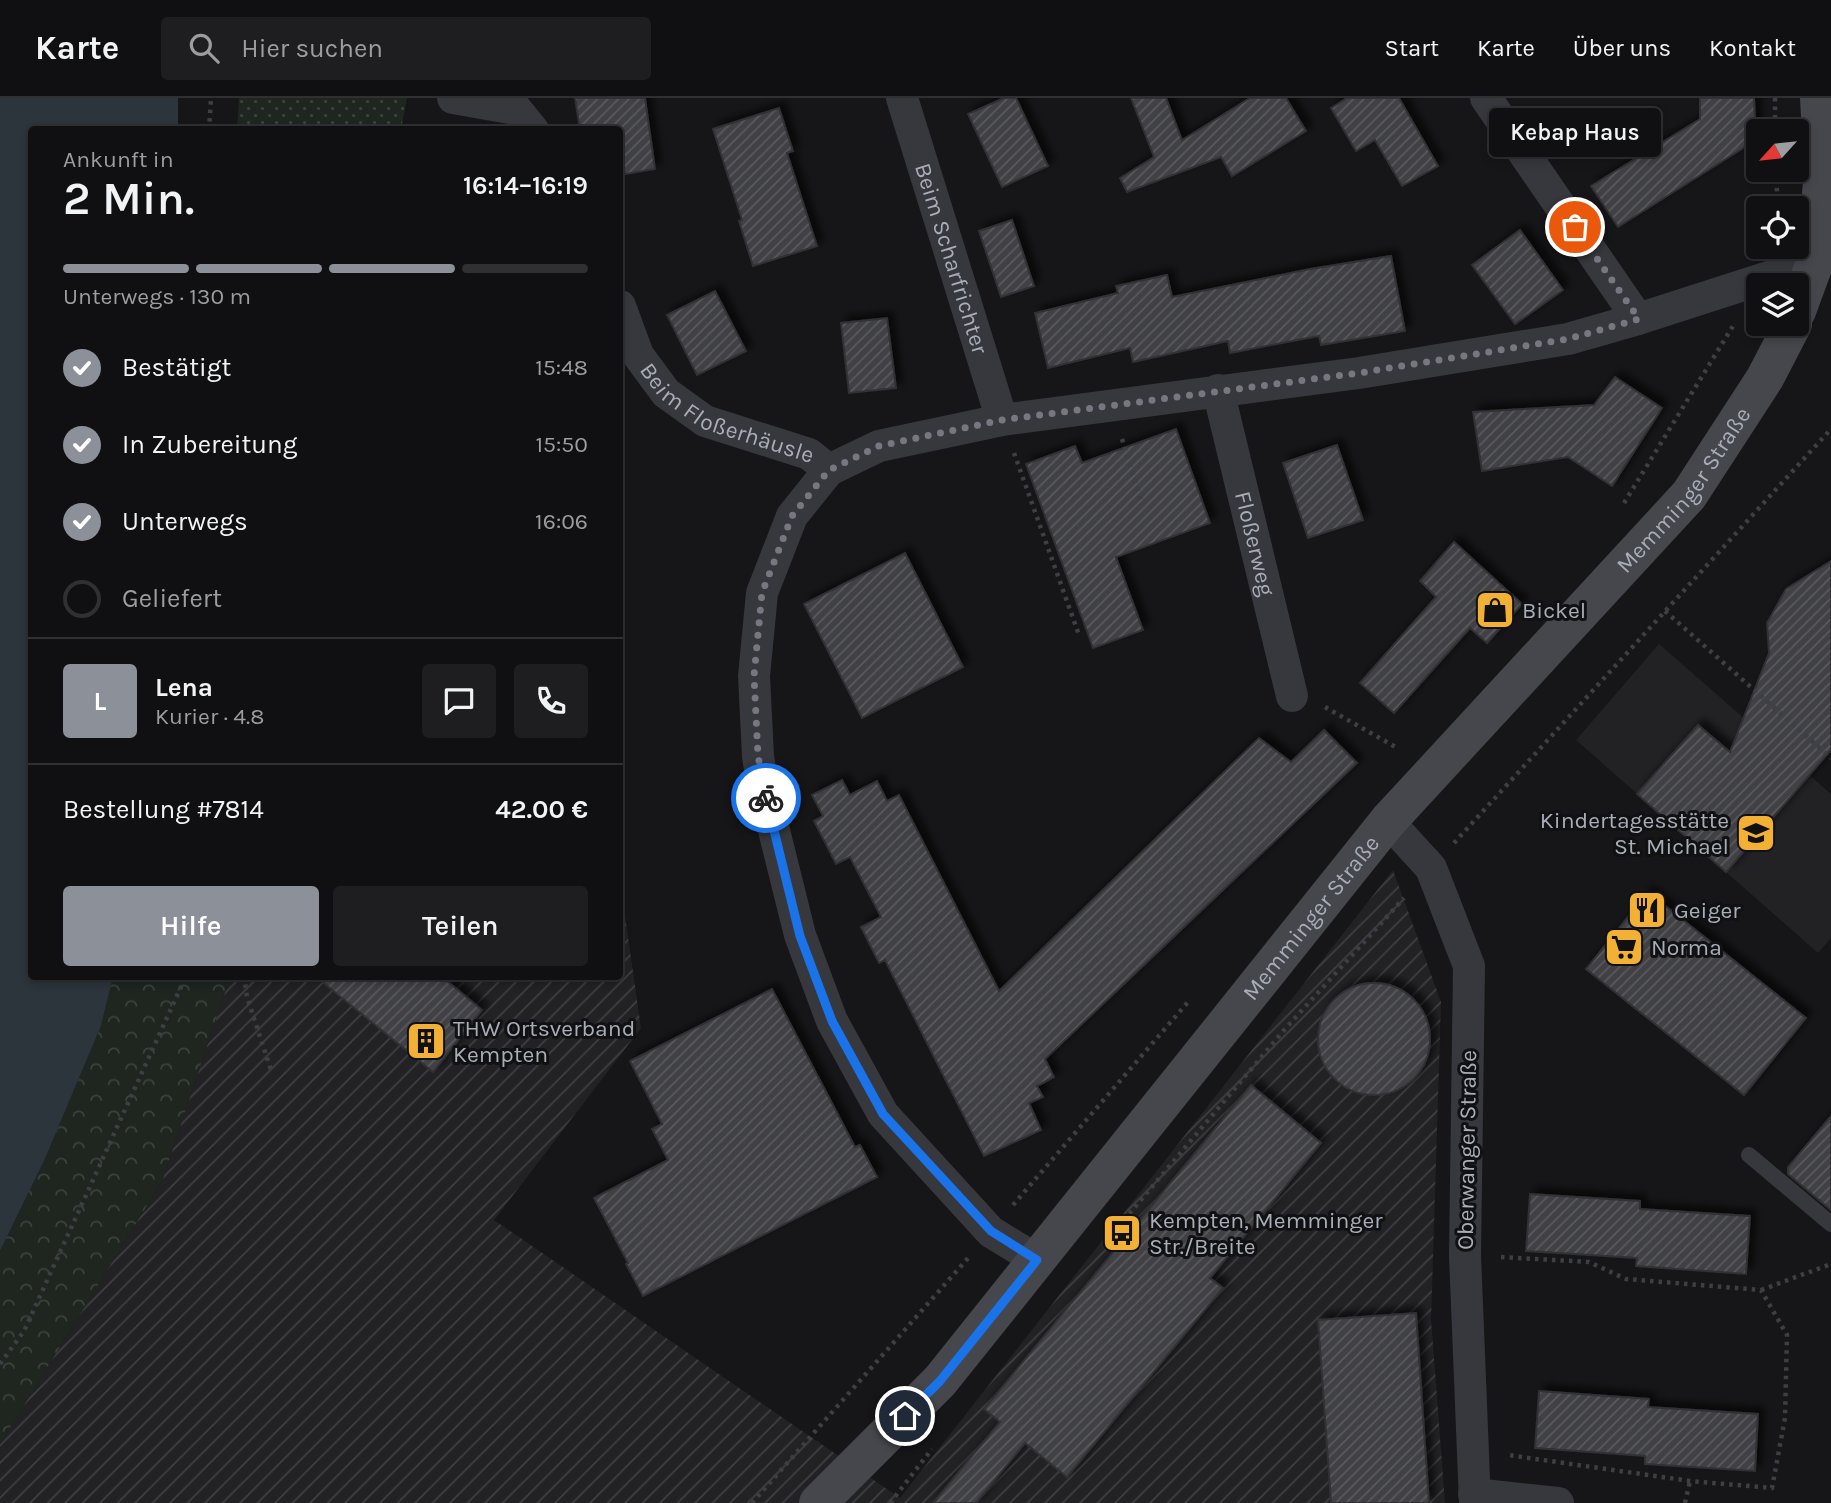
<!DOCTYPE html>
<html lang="de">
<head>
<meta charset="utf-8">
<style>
  body { margin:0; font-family:Karla,sans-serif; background:#1e1e20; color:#f1f3f6; height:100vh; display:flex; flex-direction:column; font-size:26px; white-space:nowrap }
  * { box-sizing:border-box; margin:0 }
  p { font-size:23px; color:#9c9d9f }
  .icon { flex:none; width:38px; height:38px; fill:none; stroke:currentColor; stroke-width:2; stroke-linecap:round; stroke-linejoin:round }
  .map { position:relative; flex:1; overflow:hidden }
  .details { position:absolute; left:28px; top:28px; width:595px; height:854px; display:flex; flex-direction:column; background:#101012; border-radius:7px; box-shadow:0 4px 10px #0003,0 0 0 2px #303032 }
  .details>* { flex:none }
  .needle { width:46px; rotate:243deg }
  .fabs { position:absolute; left:1746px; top:21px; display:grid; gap:14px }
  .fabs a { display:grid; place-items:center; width:63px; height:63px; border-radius:7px; background:#101012; box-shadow:0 4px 10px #0003,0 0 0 2px #303032; font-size:35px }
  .pin { position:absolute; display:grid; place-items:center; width:60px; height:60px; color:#fff; margin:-30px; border:4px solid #fff; border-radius:50%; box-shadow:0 2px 7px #0007 }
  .courier { position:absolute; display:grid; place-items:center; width:70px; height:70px; margin:-35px; border:5px solid #1a73e8; border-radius:50%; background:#fff; color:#222; box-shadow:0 2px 9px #0007 }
  .bubble { position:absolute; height:49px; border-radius:7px; background:#101012; box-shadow:0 4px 10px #0003,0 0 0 2px #303032; font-size:23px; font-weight:600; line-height:49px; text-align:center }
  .headline em { font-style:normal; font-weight:600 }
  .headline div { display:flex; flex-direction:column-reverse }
  .headline { display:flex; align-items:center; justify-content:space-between; height:119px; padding:0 35px }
  h1 { font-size:46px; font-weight:600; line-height:52px }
  .bar { display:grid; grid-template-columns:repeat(4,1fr); gap:10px 7px; align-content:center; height:84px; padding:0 35px }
  .bar i { height:9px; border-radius:5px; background:#303032 }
  .bar .on { background:#8c9099 }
  .bar p { grid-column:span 4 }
  .line { display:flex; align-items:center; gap:18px; padding:0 35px; border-top:2px solid #303032 }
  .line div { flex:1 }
  .round { display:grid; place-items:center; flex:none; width:74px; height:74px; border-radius:7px; background:#1e1e20 }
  ol { padding:0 35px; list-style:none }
  li { display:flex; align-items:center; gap:21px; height:77px }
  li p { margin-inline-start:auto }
  li .icon { padding:7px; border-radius:50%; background:#8c9099; color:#fff; stroke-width:4 }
  li:last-child { color:#9c9d9f }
  li i { width:38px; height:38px; border:4px solid #303032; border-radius:50% }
  .button { display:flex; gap:14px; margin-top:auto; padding:14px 35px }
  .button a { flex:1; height:80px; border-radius:7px; background:#8c9099; color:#fff; font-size:28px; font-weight:600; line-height:80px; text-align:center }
  .button a+a { background:#1e1e20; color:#f1f3f6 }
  header { display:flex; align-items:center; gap:42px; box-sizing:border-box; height:98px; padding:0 35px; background:#101012; border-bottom:2px solid #303032 }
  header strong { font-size:33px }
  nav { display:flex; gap:38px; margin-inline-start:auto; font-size:24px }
  .search { width:490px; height:63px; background:#1e1e20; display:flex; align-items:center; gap:18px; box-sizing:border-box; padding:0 24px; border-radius:7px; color:#9c9d9f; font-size:26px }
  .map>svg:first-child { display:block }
  .built { fill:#222225 }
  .industrial { fill:url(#industrial-furrows) }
  .grass { fill:url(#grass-dots) }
  .forest { fill:url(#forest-crowns) }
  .water { fill:#2c353c }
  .building { fill:url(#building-hatch); stroke:#303034; stroke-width:2; filter:url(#shadow) }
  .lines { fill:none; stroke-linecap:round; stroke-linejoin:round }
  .path { stroke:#3d3f44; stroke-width:4.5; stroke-dasharray:3.5 5; stroke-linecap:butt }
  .service { stroke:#37383d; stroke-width:16 }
  .minor { stroke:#37383d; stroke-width:32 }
  .secondary { stroke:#45474d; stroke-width:38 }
  .done { stroke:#757880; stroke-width:7; stroke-dasharray:0 12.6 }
  .route { stroke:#1a73e8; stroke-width:9 }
  .labels { text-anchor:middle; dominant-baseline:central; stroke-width:6; stroke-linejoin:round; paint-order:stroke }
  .street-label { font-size:23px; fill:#a8adb8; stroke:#111113 }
  .poi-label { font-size:23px; fill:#a8adb8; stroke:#111113; text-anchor:start }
</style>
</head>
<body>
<header>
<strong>Karte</strong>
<div class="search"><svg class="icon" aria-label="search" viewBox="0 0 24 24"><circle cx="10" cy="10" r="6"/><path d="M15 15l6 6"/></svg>Hier suchen</div>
<nav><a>Start</a><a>Karte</a><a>Über uns</a><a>Kontakt</a></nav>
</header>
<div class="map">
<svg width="1831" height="1405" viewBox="0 0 1831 1405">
  <defs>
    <pattern id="industrial-furrows" width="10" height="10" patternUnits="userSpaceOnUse" patternTransform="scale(1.75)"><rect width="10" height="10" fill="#222225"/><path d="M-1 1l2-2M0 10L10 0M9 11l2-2" fill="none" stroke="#3f3f43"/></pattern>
    <pattern id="grass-dots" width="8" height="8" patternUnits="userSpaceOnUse" patternTransform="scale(1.75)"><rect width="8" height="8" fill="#1e261f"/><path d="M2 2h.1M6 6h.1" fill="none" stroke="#3c433d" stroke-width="1.8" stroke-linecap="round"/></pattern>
    <pattern id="forest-crowns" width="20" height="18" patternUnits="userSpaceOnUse" patternTransform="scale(1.75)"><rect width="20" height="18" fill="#1e261f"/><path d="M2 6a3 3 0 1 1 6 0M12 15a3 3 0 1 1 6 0" fill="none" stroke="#3c433d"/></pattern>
    <pattern id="building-hatch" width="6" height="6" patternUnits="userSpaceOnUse" patternTransform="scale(1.75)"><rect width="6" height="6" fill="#404145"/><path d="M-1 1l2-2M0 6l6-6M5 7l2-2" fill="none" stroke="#595a5e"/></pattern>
    <filter id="shadow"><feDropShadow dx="6" dy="-6" stdDeviation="3.5" flood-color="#0009"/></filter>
  </defs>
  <rect width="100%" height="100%" fill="#161618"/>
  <polygon class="built" points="1659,546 1831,696 1831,840 1818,855 1576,642"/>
  <polygon class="industrial" points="1393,772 1441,904 1431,1222 1445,1405 0,1405 0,1346 162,1083 230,879 620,878 620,783 641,930 494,1122 900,1400"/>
  <polygon class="grass" points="239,0 407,0 401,31 237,31"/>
  <polygon class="forest" points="113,879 230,879 162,1083 0,1346 0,1153 44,1063 101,928"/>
  <polygon class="water" points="0,0 178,0 178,31 32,32 32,878 113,879 101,928 44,1063 0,1153"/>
  <g class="building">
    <polygon points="575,0 645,0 655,71 620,77 620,32 580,32"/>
    <polygon points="1004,0 1016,0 1048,68 1002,89 968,16"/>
    <polygon points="1131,0 1166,0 1182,42 1250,0 1286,0 1306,33 1232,78 1221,59 1127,94 1120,80 1154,59"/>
    <polygon points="1347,0 1399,0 1438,68 1402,88 1375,42 1356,53 1331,10"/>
    <polygon points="1700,0 1754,0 1756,42 1618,129 1591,88 1700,21"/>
    <polygon points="779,10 793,53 787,55 817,148 753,168 739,123 742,122 713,31"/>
    <polygon points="1012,122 1034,188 1001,199 979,133"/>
    <polygon points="1520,132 1563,192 1515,226 1472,167"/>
    <polygon points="1391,158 1405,233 1321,247 1319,238 1230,255 1228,243 1133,264 1130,250 1048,270 1035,215 1118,195 1116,188 1167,177 1172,199 1310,171"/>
    <polygon points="715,193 746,253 697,277 667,217"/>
    <polygon points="887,220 896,290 849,295 841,225"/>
    <polygon points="1615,279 1662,310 1612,388 1568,359 1482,373 1473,314 1594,307"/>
    <polygon points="1176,331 1210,425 1116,459 1143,532 1093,550 1026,366 1075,348 1082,365"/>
    <polygon points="1337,347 1363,422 1308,440 1283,365"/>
    <polygon points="1454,444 1522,506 1487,545 1470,530 1394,615 1360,585 1436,499 1420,483"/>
    <polygon points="905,455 963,569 862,620 804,506"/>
    <polygon points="1831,463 1831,652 1726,774 1637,696 1698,627 1730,654 1769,555 1767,525 1786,491"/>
    <polygon points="1324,632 1357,665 1045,961 1054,979 1037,988 1043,999 1029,1005 1041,1032 984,1058 885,862 879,865 861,829 881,819 850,759 836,766 814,723 823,718 812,697 842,682 850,697 877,683 887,703 899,697 999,893 1259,640 1291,664"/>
    <polygon points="1648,794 1806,920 1744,997 1586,871"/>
    <polygon points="315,878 441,878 482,912 433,974"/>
    <circle cx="1374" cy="941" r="56"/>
    <polygon points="772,891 855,1049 860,1047 877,1079 643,1198 626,1166 628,1165 594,1100 668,1062 652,1031 662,1026 630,963"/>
    <polygon points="1251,987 1321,1045 1210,1180 1223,1190 1067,1379 1025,1345 976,1405 933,1405 1000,1324 984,1311"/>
    <polygon points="1831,1018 1831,1112 1788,1076 1788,1069"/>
    <polygon points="1530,1096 1640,1103 1640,1111 1750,1118 1746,1176 1636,1168 1637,1160 1526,1153"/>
    <polygon points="1416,1215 1429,1405 1331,1405 1318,1222"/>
    <polygon points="1539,1293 1649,1301 1648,1309 1758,1316 1755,1373 1645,1366 1645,1358 1535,1350"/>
  </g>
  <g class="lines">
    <g class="path">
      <polyline points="1775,0 1775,33"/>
      <polyline points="209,32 211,0"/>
      <polyline points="1774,110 1777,95 1776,72"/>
      <polyline points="1122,341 1142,405"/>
      <polyline points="1014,355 1079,537"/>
      <polyline points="1624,405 1733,228"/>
      <polyline points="1665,513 1831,660"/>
      <polyline points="1325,609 1399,651"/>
      <polyline points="1454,745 1831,331"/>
      <polyline points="244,878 247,899 271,972"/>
      <polyline points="1013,1107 1188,904"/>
      <polyline points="1113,1135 1285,931 1404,800"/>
      <polyline points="1501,1159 1589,1164 1626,1181 1761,1192 1787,1237 1785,1320 1772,1390 1690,1383 1508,1357"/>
      <polyline points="1761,1192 1831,1166"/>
      <polyline points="0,1266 24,1233 186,878"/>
      <polyline points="752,1405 969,1159"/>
      <polyline points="890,1405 932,1351"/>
      <polyline points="1685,1405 1690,1383"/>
    </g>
    <polyline class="service" points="1749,1057 1831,1126"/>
    <g class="minor">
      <polyline points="453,0 516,11 533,32"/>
      <path id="s1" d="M902,0L1002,322"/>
      <polyline points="1486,0 1638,221"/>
      <path id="s2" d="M620,208L638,257L666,295L705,323L809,356L829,372"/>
      <path id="s3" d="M1218,292L1292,598"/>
      <polyline points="1388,723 1431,770 1469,868 1465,1157 1475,1405"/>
      <polyline points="1037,1162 991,1134 883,1016 832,923 800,837 762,684 758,658 754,578 762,495 792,418 829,372 879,348 1002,322 1359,275 1568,241 1638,221 1815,164"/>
      <polyline points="1474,1396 1558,1405"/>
    </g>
    <g class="secondary">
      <polyline points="1797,213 1815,164 1823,73 1819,0"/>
      <path id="s4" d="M818,1405L940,1283L1388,723L1689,397L1765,280L1793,226"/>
    </g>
  </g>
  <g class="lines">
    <polyline class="done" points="766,700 758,658 754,578 762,495 792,418 829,372 879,348 1002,322 1359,275 1568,241 1639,221 1575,129"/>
    <polyline class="route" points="766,700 800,838 832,923 883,1016 991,1133 1037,1162 940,1283 905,1318"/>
  </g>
  <defs>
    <g id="shop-square" transform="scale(2.0125)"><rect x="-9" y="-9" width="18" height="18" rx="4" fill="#f2b134" stroke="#111113"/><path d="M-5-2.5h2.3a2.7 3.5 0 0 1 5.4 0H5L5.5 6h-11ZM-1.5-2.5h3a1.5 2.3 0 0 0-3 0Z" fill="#111"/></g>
    <g id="school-square" transform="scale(2.0125)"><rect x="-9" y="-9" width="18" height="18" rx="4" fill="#f2b134" stroke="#111113"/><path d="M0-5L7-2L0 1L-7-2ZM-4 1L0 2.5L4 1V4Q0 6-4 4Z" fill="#111"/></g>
    <g id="restaurant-square" transform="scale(2.0125)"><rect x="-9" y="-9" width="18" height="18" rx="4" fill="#f2b134" stroke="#111113"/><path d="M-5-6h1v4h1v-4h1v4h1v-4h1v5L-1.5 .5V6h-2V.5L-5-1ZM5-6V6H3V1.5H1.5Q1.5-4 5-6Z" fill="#111"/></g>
    <g id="supermarket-square" transform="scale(2.0125)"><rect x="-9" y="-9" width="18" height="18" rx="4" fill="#f2b134" stroke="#111113"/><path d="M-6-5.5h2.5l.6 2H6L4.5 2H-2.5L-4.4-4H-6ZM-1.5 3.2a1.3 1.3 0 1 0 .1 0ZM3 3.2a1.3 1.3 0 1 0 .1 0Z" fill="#111"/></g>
    <g id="building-square" transform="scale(2.0125)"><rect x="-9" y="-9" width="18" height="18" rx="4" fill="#f2b134" stroke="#111113"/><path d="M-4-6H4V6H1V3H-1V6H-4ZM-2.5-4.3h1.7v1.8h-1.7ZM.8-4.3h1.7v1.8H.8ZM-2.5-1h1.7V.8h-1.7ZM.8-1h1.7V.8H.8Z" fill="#111"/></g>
    <g id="bus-square" transform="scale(2.0125)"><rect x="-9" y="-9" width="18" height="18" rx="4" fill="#f2b134" stroke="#111113"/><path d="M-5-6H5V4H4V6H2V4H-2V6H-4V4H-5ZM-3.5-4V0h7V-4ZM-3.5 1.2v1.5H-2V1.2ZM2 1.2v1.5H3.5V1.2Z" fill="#111"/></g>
  </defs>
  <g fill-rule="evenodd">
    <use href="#shop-square" x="1495" y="512"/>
    <use href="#school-square" x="1756" y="735"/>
    <use href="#restaurant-square" x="1647" y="812"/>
    <use href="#supermarket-square" x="1624" y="849"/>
    <use href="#building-square" x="426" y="943"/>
    <use href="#bus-square" x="1122" y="1135"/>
  </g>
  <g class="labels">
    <g class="street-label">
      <text stroke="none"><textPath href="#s1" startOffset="168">Beim Scharfrichter</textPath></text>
      <text stroke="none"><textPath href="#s2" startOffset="163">Beim Floßerhäusle</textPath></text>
      <text stroke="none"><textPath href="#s4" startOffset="1334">Memminger Straße</textPath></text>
      <text stroke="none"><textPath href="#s3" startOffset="158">Floßerweg</textPath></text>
      <text stroke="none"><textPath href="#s4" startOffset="766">Memminger Straße</textPath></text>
      <text transform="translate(1467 1052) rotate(-89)">Oberwanger Straße</text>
    </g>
    <g class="poi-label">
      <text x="1522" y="512">Bickel</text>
      <text x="1729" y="722" text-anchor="end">Kindertagesstätte<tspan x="1729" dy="26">St. Michael</tspan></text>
      <text x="1674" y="812">Geiger</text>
      <text x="1651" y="849">Norma</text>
      <text x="453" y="930">THW Ortsverband<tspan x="453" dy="26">Kempten</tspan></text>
      <text x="1149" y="1122">Kempten, Memminger<tspan x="1149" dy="26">Str./Breite</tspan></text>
    </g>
  </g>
</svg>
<div class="fabs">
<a><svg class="needle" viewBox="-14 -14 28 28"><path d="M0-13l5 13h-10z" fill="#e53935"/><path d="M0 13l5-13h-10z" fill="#9c9d9f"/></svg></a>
<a><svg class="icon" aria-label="locate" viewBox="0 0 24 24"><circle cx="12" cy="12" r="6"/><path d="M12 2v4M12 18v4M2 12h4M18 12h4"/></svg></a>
<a><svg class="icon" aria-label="layers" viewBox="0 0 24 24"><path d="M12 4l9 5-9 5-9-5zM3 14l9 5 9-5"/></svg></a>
</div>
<div class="pin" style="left:1575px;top:129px;background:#ea580c"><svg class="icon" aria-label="bag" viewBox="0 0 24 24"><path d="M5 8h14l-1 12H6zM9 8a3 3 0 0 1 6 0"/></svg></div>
<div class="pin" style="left:905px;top:1318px;background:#1f2937"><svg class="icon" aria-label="home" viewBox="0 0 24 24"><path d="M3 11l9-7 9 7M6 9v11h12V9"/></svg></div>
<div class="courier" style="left:766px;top:700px"><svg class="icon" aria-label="bike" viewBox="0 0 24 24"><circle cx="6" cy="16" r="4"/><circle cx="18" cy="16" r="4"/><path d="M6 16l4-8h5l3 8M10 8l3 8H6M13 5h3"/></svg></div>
<div class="bubble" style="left:1489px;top:10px;width:172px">Kebap Haus</div>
<section class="details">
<div class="headline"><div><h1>2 Min.</h1><p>Ankunft in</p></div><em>16:14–16:19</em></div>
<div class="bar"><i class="on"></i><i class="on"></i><i class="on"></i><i></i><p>Unterwegs · 130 m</p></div>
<ol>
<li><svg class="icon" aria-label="check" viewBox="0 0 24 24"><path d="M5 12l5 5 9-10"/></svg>Bestätigt<p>15:48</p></li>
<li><svg class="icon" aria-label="check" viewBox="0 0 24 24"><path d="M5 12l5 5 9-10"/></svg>In Zubereitung<p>15:50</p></li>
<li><svg class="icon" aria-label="check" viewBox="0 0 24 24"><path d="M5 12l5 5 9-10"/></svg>Unterwegs<p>16:06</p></li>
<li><i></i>Geliefert</li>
</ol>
<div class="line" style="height:126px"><b class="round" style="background:#8c9099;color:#fff">L</b><div><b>Lena</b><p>Kurier · 4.8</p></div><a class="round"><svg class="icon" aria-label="chat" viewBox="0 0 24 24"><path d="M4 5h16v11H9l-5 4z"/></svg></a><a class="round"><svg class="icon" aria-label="phone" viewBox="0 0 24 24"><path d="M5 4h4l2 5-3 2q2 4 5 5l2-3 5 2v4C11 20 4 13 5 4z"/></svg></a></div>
<div class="line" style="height:91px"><div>Bestellung #7814</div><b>42.00 €</b></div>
<div class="button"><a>Hilfe</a><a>Teilen</a></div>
</section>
</div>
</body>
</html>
